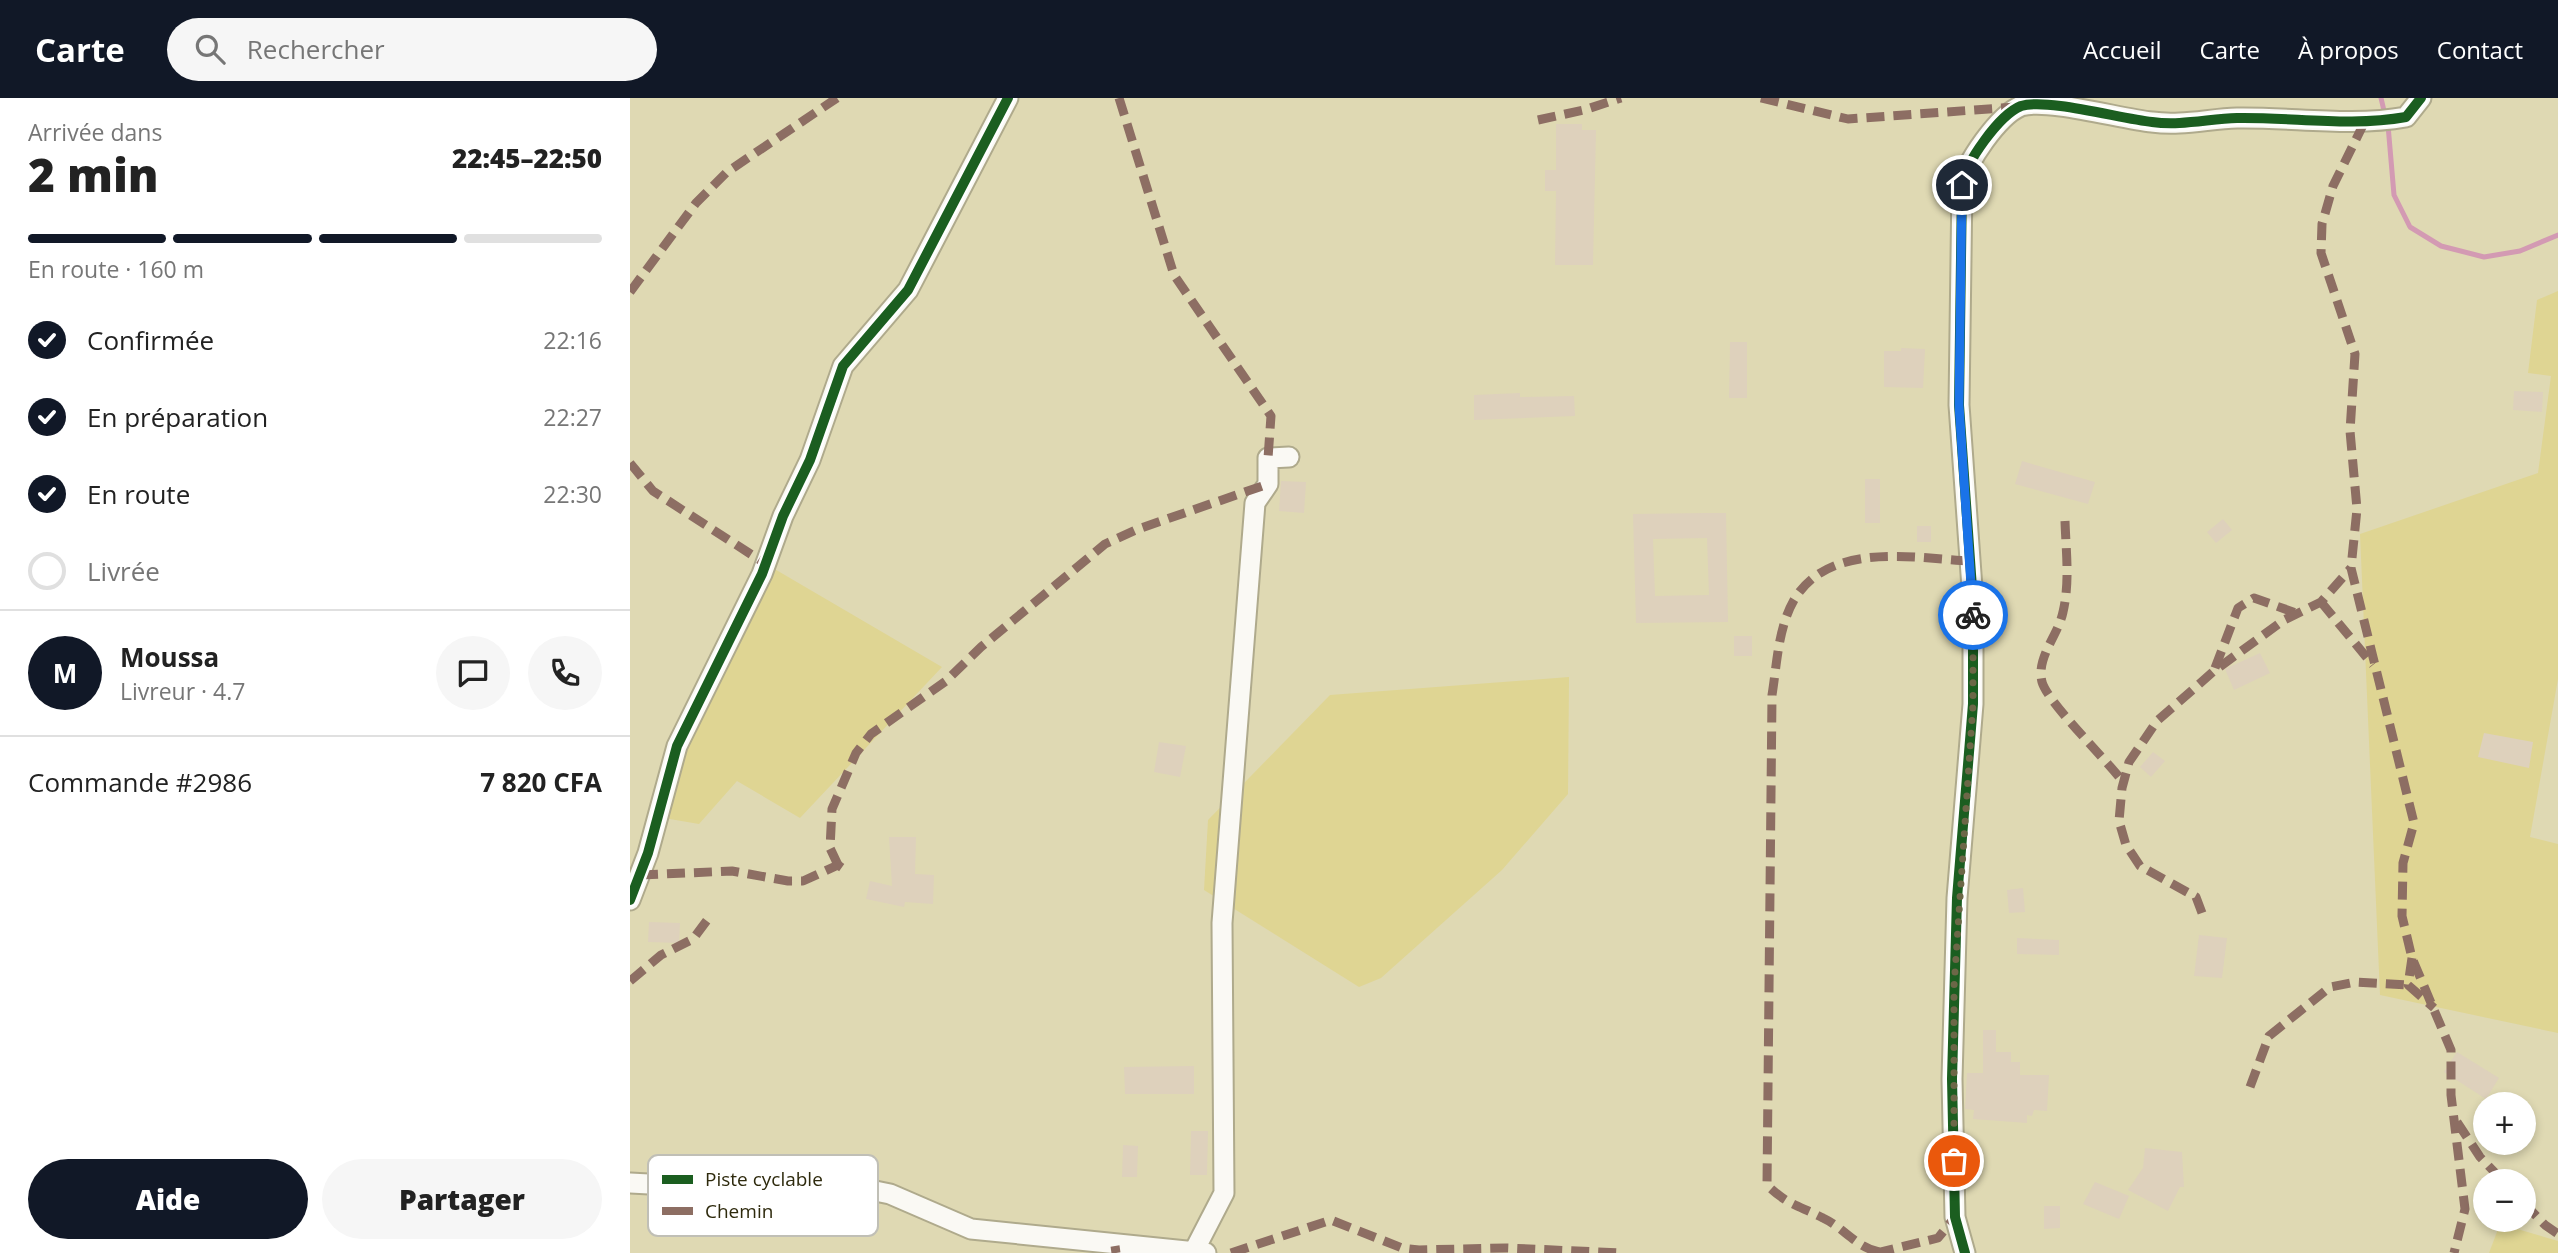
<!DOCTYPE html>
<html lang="fr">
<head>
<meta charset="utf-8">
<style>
  body { margin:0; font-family:"Open Sans",sans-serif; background:#f6f6f6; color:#222; height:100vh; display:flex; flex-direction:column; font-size:26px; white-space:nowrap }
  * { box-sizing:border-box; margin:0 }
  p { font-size:23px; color:#767676 }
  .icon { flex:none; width:38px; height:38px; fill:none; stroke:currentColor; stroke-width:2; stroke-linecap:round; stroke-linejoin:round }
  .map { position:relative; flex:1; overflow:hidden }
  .details { display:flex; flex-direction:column; background:#fff; width:630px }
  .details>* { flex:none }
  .tools { position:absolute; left:1843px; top:994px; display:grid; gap:14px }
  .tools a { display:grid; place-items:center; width:63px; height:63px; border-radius:50%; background:#fff; box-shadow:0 4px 10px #0003; font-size:35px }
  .pin { position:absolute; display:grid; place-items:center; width:60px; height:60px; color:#fff; margin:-30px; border:4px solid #fff; border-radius:50%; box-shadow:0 2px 7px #0007 }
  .courier { position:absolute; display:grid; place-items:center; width:70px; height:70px; margin:-35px; border:5px solid #1a73e8; border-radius:50%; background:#fff; color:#222; box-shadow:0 2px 9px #0007 }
  .summary em { font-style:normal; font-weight:800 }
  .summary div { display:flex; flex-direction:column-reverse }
  .summary { display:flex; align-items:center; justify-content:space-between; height:119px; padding:0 28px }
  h1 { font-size:46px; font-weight:800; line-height:52px }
  .bar { display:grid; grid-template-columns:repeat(4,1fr); gap:10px 7px; align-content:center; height:84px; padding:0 28px }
  .bar i { height:9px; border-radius:5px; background:#e0e0e0 }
  .bar .current { background:#111827 }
  .bar p { grid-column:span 4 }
  .line { display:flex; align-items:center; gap:18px; padding:0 28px; border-top:2px solid #e0e0e0 }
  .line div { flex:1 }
  .round { display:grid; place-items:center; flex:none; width:74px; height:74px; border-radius:37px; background:#f6f6f6 }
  ol { padding:0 28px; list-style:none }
  li { display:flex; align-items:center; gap:21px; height:77px }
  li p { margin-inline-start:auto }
  li .icon { padding:7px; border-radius:50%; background:#111827; color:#fff; stroke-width:4 }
  li:last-child { color:#767676 }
  li i { width:38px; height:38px; border:4px solid #e0e0e0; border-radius:50% }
  .primary-button { display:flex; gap:14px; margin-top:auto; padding:14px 28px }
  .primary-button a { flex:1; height:80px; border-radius:42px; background:#111827; color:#fff; font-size:28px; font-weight:800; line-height:80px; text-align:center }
  .primary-button a+a { background:#f6f6f6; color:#222 }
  header { display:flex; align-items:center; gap:42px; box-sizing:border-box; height:98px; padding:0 35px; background:#111827; color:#fff }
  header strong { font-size:33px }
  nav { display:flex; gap:38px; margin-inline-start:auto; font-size:24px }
  .search { width:490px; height:63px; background:#f6f6f6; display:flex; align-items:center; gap:18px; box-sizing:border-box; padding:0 24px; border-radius:38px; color:#767676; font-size:26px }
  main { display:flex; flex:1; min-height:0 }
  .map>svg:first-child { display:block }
  .green { fill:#dfd593 }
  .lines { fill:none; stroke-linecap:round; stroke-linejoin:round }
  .stream { stroke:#d39ab3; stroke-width:5 }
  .building { fill:#ded1bc; fill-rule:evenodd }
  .street-casing { stroke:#afaa8c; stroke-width:23 }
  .street { stroke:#faf9f4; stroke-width:19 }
  .quiet { stroke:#8d6e63; stroke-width:9; stroke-dasharray:18 9; stroke-linecap:butt }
  .cycleway-casing { stroke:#fff; stroke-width:15 }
  .cycleway { stroke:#1b5e20; stroke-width:10 }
  .done { stroke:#6c6747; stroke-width:7; stroke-dasharray:0 12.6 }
  .route { stroke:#1a73e8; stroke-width:9 }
  .key { fill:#fff; stroke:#c0bfb6; stroke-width:2 }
  .key-label { font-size:19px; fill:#2e2a0d }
</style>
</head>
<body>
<header>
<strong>Carte</strong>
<div class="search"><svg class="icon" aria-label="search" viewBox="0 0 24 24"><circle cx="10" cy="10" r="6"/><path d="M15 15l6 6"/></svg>Rechercher</div>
<nav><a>Accueil</a><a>Carte</a><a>À propos</a><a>Contact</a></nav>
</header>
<main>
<section class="details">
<div class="summary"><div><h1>2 min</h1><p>Arrivée dans</p></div><em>22:45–22:50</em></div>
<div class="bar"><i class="current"></i><i class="current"></i><i class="current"></i><i></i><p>En route · 160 m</p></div>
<ol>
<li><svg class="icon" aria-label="check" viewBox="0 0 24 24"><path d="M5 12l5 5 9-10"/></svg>Confirmée<p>22:16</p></li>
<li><svg class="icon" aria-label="check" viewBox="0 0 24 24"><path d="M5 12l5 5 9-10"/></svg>En préparation<p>22:27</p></li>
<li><svg class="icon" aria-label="check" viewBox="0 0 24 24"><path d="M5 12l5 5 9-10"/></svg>En route<p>22:30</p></li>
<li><i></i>Livrée</li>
</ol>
<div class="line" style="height:126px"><b class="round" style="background:#111827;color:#fff">M</b><div><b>Moussa</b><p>Livreur · 4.7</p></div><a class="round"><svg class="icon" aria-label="chat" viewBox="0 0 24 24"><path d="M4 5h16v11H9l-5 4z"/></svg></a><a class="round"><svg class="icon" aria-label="phone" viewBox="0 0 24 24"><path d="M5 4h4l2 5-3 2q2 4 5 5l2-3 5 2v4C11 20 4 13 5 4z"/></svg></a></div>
<div class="line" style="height:91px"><div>Commande #2986</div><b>7 820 CFA</b></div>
<div class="primary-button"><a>Aide</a><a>Partager</a></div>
</section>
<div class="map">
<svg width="1928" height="1155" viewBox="0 0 1928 1155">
  <rect width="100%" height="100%" fill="#dfd9b3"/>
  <g class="green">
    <polygon points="1928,193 1928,581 1900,739 1928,746 1928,935 1750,897 1730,436 1908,375 1921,278 1898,275 1907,202"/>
    <polygon points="136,466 312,569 170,720 107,683 69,726 28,719 47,648"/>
    <polygon points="939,579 938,696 872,772 751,880 729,889 574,792 578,722 700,597"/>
    <polygon points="1870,1126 1928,1143 1928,1155 1859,1155"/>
  </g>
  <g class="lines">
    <g class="stream">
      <polyline points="1751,0 1755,17"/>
      <polyline points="1758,27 1764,97 1780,129 1811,148 1854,159 1890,153 1928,137"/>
    </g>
  </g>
  <g class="building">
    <polygon points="926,26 952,26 952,32 966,32 963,167 925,167 926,93 915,93 915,72 926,72"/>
    <polygon points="1100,244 1117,244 1117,300 1099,300"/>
    <polygon points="1271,250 1295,251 1293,290 1254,289 1254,253 1271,253"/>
    <polygon points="1884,293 1913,294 1912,314 1883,312"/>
    <polygon points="890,295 890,299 944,298 945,318 844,322 844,297"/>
    <polygon points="1392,363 1465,384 1458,406 1385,386"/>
    <rect x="1235" y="381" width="15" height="44"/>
    <polygon points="651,383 676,384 674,415 649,413"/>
    <path d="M1075,415H1096L1098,524L1006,525L1003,416ZM1077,440L1079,497L1025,498L1023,441Z"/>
    <polygon points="1593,421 1602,432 1586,445 1577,434"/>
    <rect x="1287" y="428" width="14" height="16"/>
    <rect x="1104" y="538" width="18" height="20"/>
    <polygon points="1630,555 1640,575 1604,592 1595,571"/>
    <polygon points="1854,635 1903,644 1899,670 1848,659"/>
    <polygon points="529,644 556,648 550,679 524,674"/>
    <polygon points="1523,654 1535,663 1521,679 1510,669"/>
    <polygon points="259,739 286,739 285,776 304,777 303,806 275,804 274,809 236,801 240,783 262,788"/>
    <polygon points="1393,790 1395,814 1379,815 1377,792"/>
    <polygon points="19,824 50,825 49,845 18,844"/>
    <polygon points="1569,837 1597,840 1592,880 1564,878"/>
    <polygon points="1387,840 1429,842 1429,857 1387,856"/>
    <polygon points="1353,932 1366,932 1366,954 1381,954 1381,964 1390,964 1390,977 1419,977 1417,1013 1404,1012 1402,1018 1397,1017 1397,1025 1343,1021 1344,1012 1335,1011 1337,975 1353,975"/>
    <polygon points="1827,954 1869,980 1856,1001 1814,974"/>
    <polygon points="564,968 564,996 495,996 494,969"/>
    <polygon points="561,1033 578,1033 577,1077 560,1077"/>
    <polygon points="493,1047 508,1048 507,1079 492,1079"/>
    <polygon points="1515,1050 1552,1054 1554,1089 1550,1089 1538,1113 1498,1092 1513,1070"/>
    <polygon points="1465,1084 1499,1098 1489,1121 1453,1106"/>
    <polygon points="1414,1108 1430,1108 1430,1130 1414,1131"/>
  </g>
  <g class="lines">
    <g class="street-casing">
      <g id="street">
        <polyline points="0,802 18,755 47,648 132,476 153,418 180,362 213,268 278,192 378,0"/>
        <polyline points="0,1085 131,1092 163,1087 216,1087 260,1096 341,1131 576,1155"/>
        <polyline points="564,1153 594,1095 592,825 625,405 638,386 638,360 659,359"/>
        <path d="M1335,1155L1325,1119L1322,981L1327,800L1343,606V504L1329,307L1332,87C1335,65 1369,17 1391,8C1418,0 1491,21 1522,24C1551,28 1578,21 1607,20C1664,19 1720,29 1776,19L1791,0"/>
      </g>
    </g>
    <use href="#street" class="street"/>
    <g class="quiet">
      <polyline points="489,0 544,177 641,318 638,360"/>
      <polyline points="1131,0 1218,21 1386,9"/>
      <polyline points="908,22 954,12 991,0"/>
      <polyline points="1734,25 1703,88 1692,126 1691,155 1725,256 1720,333 1727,411 1721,470 1784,725 1773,765 1772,818 1782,860 1821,952 1821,997 1835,1111 1824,1155"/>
      <polyline points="0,194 66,105 97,74 207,0"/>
      <polyline points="0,365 23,393 136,466"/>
      <path d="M1435,423C1436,454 1440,484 1433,514C1428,538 1406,559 1412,584C1418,605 1476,661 1493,684"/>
      <polyline points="1691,504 1743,567"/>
      <polyline points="1585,570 1608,510 1624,500 1666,515"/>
      <polyline points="208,767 200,750 202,711 226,655 241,636 316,583 351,549 475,446 508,431 638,386"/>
      <polyline points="10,777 102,773 158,783 173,783 208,767 218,774"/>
      <polyline points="1572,815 1566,799 1510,768 1496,747 1489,723 1492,690 1499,664 1527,623 1584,573 1654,522 1691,504 1721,470"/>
      <polyline points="1782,860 1778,887 1804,910"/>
      <polyline points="0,883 31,857 63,841 78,821"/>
      <polyline points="1620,989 1639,938 1700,889 1726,884 1778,887"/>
      <polyline points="1827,1024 1850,1059 1873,1083"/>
      <polyline points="1894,1105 1915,1127 1928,1136"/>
      <polyline points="485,1148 486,1155"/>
      <path d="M1249,1154C1226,1149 1214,1130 1193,1120C1168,1107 1159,1108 1137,1087L1142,597C1147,566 1148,530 1164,502C1199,443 1283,460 1339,463"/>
      <polyline points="601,1155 701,1122 772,1150 789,1152 876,1150 994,1155"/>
      <polyline points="1246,1155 1308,1140 1325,1119"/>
    </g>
    <g class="cycleway-casing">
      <g id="cycleway">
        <polyline points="0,802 18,755 47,648 132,476 153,418 180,362 213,268 278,192 378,0"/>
        <path d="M1335,1155L1325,1119L1322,981L1327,800L1343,606V504L1329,307L1332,87C1335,65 1369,17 1391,8C1418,0 1491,21 1522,24C1551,28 1578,21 1607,20C1664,19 1720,29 1776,19L1791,0"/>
      </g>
    </g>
    <use href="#cycleway" class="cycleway"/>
  </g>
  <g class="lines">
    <polyline class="done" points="1324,1063 1324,889 1343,606 1343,517"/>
    <polyline class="route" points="1332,87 1329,307 1343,517"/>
  </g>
  <rect x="18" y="1057" width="230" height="81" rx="10" class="key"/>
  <rect x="32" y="1077" width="31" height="9" fill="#1b5e20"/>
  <rect x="32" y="1109" width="31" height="8" fill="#8d6e63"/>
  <g class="key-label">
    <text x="75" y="1088">Piste cyclable</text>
    <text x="75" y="1120">Chemin</text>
  </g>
</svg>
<div class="tools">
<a>+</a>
<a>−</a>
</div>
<div class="pin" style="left:1324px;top:1063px;background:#ea580c"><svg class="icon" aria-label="bag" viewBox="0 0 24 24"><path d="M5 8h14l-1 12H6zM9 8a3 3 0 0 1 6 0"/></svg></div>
<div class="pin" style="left:1332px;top:87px;background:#1f2937"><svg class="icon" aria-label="home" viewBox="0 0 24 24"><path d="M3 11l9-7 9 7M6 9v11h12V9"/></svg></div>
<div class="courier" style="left:1343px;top:517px"><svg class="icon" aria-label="bike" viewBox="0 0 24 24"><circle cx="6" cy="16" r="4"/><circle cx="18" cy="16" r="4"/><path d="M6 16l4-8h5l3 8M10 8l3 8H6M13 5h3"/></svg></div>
</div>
</main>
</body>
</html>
